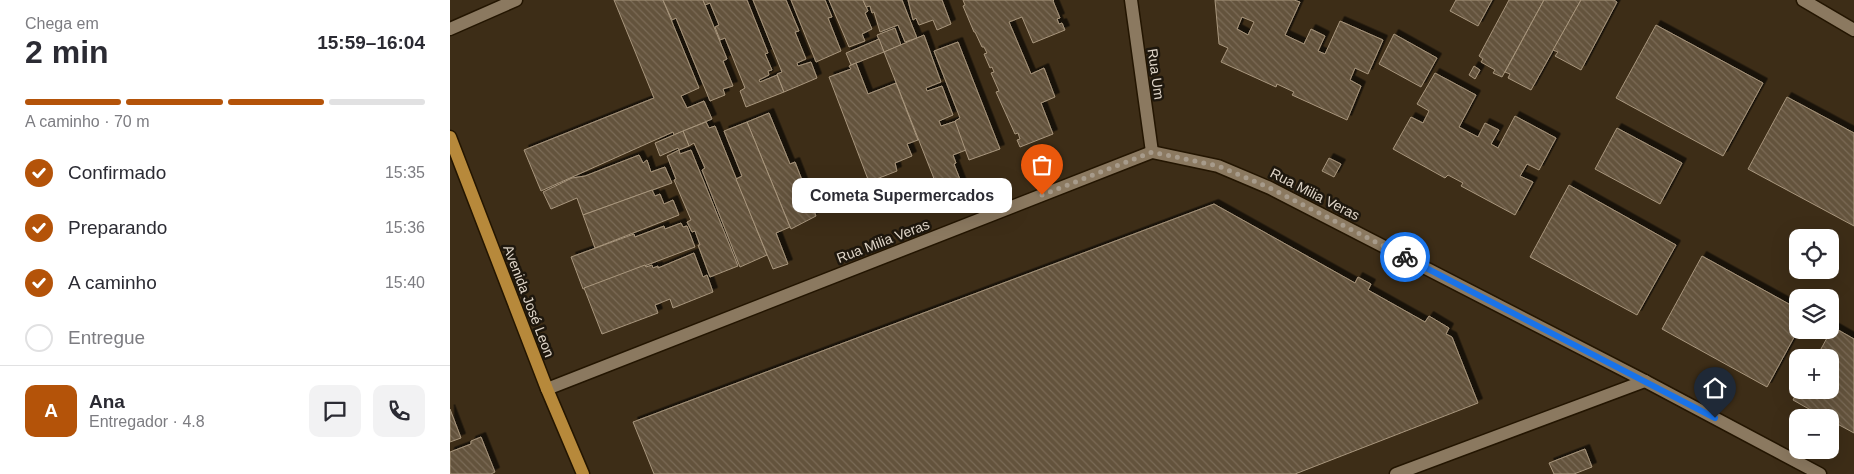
<!DOCTYPE html>
<html lang="pt">
<head>
<meta charset="utf-8">
<style>
  body { margin:0; font-family:Helvetica,sans-serif; background:#f2f2f3; color:#2b2b33; height:100vh; display:flex; flex-direction:column; font-size:19px; white-space:nowrap }
  * { box-sizing:border-box; margin:0 }
  p { font-size:16px; color:#7c7c81 }
  .icon { flex:none; width:28px; height:28px; fill:none; stroke:currentColor; stroke-width:2; stroke-linecap:round; stroke-linejoin:round }
  .map { position:relative; flex:1; overflow:hidden }
  .panel { display:flex; flex-direction:column; background:#fff; width:450px }
  .panel>* { flex:none }
  .tools { position:absolute; left:1339px; top:229px; display:grid; gap:10px }
  .tools a { display:grid; place-items:center; width:50px; height:50px; border-radius:10px; background:#fff; box-shadow:0 5px 20px #0002; font-size:25px }
  .pin { position:absolute; display:grid; place-items:center; width:42px; height:42px; color:#fff; margin:-51px -21px; border-radius:50% 50% 50% 0; rotate:-45deg; box-shadow:0 0 5px #0007 }
  .pin .icon { rotate:45deg }
  .courier { position:absolute; display:grid; place-items:center; width:50px; height:50px; margin:-25px; border:4px solid #1a73e8; border-radius:50%; background:#fff; color:#222; box-shadow:0 1px 6px #0007 }
  .bubble { position:absolute; height:35px; border-radius:10px; background:#fff; box-shadow:0 5px 20px #0002; font-size:16px; font-weight:700; line-height:35px; text-align:center }
  .summary em { font-style:normal; font-weight:700 }
  .summary div { display:flex; flex-direction:column-reverse }
  .summary { display:flex; align-items:center; justify-content:space-between; height:85px; padding:0 25px }
  h1 { font-size:32px; font-weight:700; line-height:38px }
  .bar { display:grid; grid-template-columns:repeat(4,1fr); gap:8px 5px; align-content:center; height:60px; padding:0 25px }
  .bar i { height:6px; border-radius:4px; background:#e1e1e2 }
  .bar .selected { background:#b45309 }
  .bar p { grid-column:span 4 }
  .line { display:flex; align-items:center; gap:12px; padding:0 25px; border-top:1px solid #e1e1e2 }
  .line div { flex:1 }
  .round { display:grid; place-items:center; flex:none; width:52px; height:52px; border-radius:10px; background:#f2f2f3 }
  ol { padding:0 25px; list-style:none }
  li { display:flex; align-items:center; gap:15px; height:55px }
  li p { margin-inline-start:auto }
  li .icon { padding:5px; border-radius:50%; background:#b45309; color:#fff; stroke-width:4 }
  li:last-child { color:#7c7c81 }
  li i { width:28px; height:28px; border:2px solid #e1e1e2; border-radius:50% }
  main { display:flex; flex:1; min-height:0 }
  .map>svg:first-child { display:block }
  .building { fill:url(#building-back-hatch); stroke:#a8967d; fill-rule:evenodd; filter:url(#shadow) }
  .lines { fill:none; stroke-linecap:round; stroke-linejoin:round }
  .minor-casing { stroke:#231501; stroke-width:15 }
  .major-casing { stroke:#231501; stroke-width:15 }
  .minor { stroke:#8b7960; stroke-width:12 }
  .major { stroke:#b7893b; stroke-width:12 }
  .done { stroke:#a79b8b; stroke-width:5; stroke-dasharray:0 9 }
  .route { stroke:#1a73e8; stroke-width:6 }
  .labels { text-anchor:middle; dominant-baseline:central; stroke-width:5; stroke-linejoin:round; paint-order:stroke }
  .street-label { font-size:14px; fill:#e0d6c9; stroke:#1e170d }
</style>
</head>
<body>
<main>
<section class="panel">
<div class="summary"><div><h1>2 min</h1><p>Chega em</p></div><em>15:59–16:04</em></div>
<div class="bar"><i class="selected"></i><i class="selected"></i><i class="selected"></i><i></i><p>A caminho · 70 m</p></div>
<ol>
<li><svg class="icon" aria-label="check" viewBox="0 0 24 24"><path d="M5 12l5 5 9-10"/></svg>Confirmado<p>15:35</p></li>
<li><svg class="icon" aria-label="check" viewBox="0 0 24 24"><path d="M5 12l5 5 9-10"/></svg>Preparando<p>15:36</p></li>
<li><svg class="icon" aria-label="check" viewBox="0 0 24 24"><path d="M5 12l5 5 9-10"/></svg>A caminho<p>15:40</p></li>
<li><i></i>Entregue</li>
</ol>
<div class="line" style="height:90px"><b class="round" style="background:#b45309;color:#fff">A</b><div><b>Ana</b><p>Entregador · 4.8</p></div><a class="round"><svg class="icon" aria-label="chat" viewBox="0 0 24 24"><path d="M4 5h16v11H9l-5 4z"/></svg></a><a class="round"><svg class="icon" aria-label="phone" viewBox="0 0 24 24"><path d="M5 4h4l2 5-3 2q2 4 5 5l2-3 5 2v4C11 20 4 13 5 4z"/></svg></a></div>
</section>
<div class="map">
<svg width="1404" height="474" viewBox="0 0 1404 474">
  <defs>
    <pattern id="building-back-hatch" width="6" height="6" patternUnits="userSpaceOnUse" patternTransform="scale(1.25)"><rect width="6" height="6" fill="#64533c"/><path d="M-1 5l2 2M0 0l6 6M5-1l2 2" fill="none" stroke="#7a6b57"/></pattern>
    <filter id="shadow"><feDropShadow dx="4.5" dy="-4.5" stdDeviation="0" flood-color="#0009"/></filter>
  </defs>
  <rect width="100%" height="100%" fill="#3d2d17"/>
  <g class="building">
    <polygon points="164,0 213,0 249,88 231,96 237,108 254,101 262,119 224,135 223,132 91,191 74,150 204,98"/>
    <polygon points="213,0 253,0 277,59 273,61 283,86 273,89 275,95 260,101 226,18 222,20"/>
    <polygon points="253,0 297,0 318,53 315,54 322,70 318,71 319,75 309,80 310,82 327,75 334,92 296,107 290,91 295,88 275,38 270,40 265,27 269,25 260,3 255,5"/>
    <polygon points="303,0 336,0 349,31 345,32 356,59 347,63 348,66 361,62 367,78 334,92 327,74 332,72"/>
    <polygon points="341,0 375,0 382,17 378,18 391,51 366,62"/>
    <polygon points="379,0 413,0 418,11 415,13 422,29 412,34 415,41 399,47"/>
    <polygon points="413,0 452,0 467,38 455,42 448,25 430,32 424,12 422,13 420,6 416,7"/>
    <polygon points="458,0 492,0 501,24 487,30 483,20 469,25 466,18 463,20"/>
    <polygon points="513,0 604,0 603,1 610,18 607,19 609,24 612,23 615,30 583,43 572,17 559,22 581,74 594,68 605,97 591,103 603,134 570,147 567,140 570,139 568,133 565,134 546,92 549,91 541,73 544,72 542,67 540,68 534,54 537,53 534,47 532,47 525,32 524,32 513,6 515,5"/>
    <path d="M765,0H844L850,2L835,35L854,44L861,29L875,36L868,51L875,54L890,21L933,40L918,74L905,68L900,80L911,86L897,120L842,95L844,92L827,84L826,87L771,62L778,48L769,44ZM792,17L804,22L798,35L787,29Z"/>
    <polygon points="1006,0 1042,0 1028,26 1000,11"/>
    <polygon points="1059,0 1094,0 1052,77 1043,73 1045,70 1031,62 1033,59 1029,56"/>
    <polygon points="1094,0 1131,0 1081,90 1058,78 1060,74 1055,72"/>
    <polygon points="1131,0 1164,0 1167,2 1131,70 1105,56 1108,52 1103,50"/>
    <polygon points="1206,25 1313,83 1273,156 1166,98"/>
    <polygon points="445,28 451,45 434,52 427,35"/>
    <polygon points="944,34 987,58 971,87 929,64"/>
    <polygon points="474,35 491,82 476,88 477,91 492,86 503,115 489,121 491,126 506,121 516,150 503,155 506,163 504,164 516,195 494,204 434,52"/>
    <polygon points="429,39 434,52 401,65 396,53"/>
    <polygon points="508,42 550,149 519,160 505,121 510,118 484,51"/>
    <polygon points="406,63 418,94 446,83 468,140 457,144 462,156 445,163 447,171 419,182 379,77 401,69 399,66"/>
    <polygon points="1024,66 1030,70 1025,79 1019,75"/>
    <polygon points="985,73 1026,95 1009,127 1028,137 1035,123 1049,130 1041,144 1048,148 1065,116 1106,138 1089,170 1077,164 1070,176 1083,182 1065,215 1011,186 1013,183 998,175 995,178 943,149 961,117 973,123 979,111 967,104"/>
    <polygon points="1337,97 1404,133 1404,226 1298,169"/>
    <polygon points="319,113 340,164 345,162 366,216 341,229 297,122"/>
    <polygon points="256,122 259,128 265,126 317,255 290,267 252,170 255,168 244,143 239,146 233,131"/>
    <polygon points="297,122 340,227 326,233 338,264 323,269 286,179 292,176 274,131"/>
    <polygon points="1167,128 1232,163 1210,204 1145,169"/>
    <polygon points="233,131 239,146 229,150 228,148 210,156 205,143"/>
    <polygon points="229,150 230,154 241,150 288,266 260,277 248,245 250,245 245,231 242,232 237,222 241,220 224,180 226,179 217,156"/>
    <polygon points="189,155 193,163 197,160 201,172 215,167 222,183 133,215 127,198 101,209 93,192 122,178 135,176"/>
    <polygon points="879,158 891,164 884,177 872,171"/>
    <polygon points="1119,185 1226,245 1187,315 1080,257"/>
    <polygon points="202,190 205,196 210,194 214,204 223,200 229,215 145,248 133,215"/>
    <polygon points="764,204 905,283 908,277 921,284 918,290 975,322 979,316 999,328 996,334 1002,337 1028,403 845,474 204,474 183,422"/>
    <polygon points="231,223 233,227 237,226 245,247 133,289 121,257 184,234 185,237 214,226 215,229"/>
    <polygon points="244,253 253,277 257,275 263,292 223,308 220,299 205,305 208,313 152,334 134,288 195,265 196,267 202,265 203,268 208,266 208,268"/>
    <polygon points="1252,256 1348,309 1348,330 1317,387 1212,329"/>
    <polygon points="1383,327 1404,339 1404,433 1380,420 1380,418 1375,418 1343,400 1348,390 1380,390 1380,358 1366,358"/>
    <polygon points="0,409 11,438 0,442"/>
    <polygon points="31,437 45,472 41,474 0,474 0,452 21,444 21,441"/>
    <polygon points="1135,449 1142,467 1124,474 1104,474 1099,463"/>
  </g>
  <g class="lines">
    <g class="minor-casing">
      <g id="minor">
        <polyline points="681,0 702,152"/>
        <polyline points="1353,0 1404,30"/>
        <polyline points="0,29 66,0"/>
        <polyline points="97,389 702,152 768,166 820,188 1195,381 1370,474"/>
        <polyline points="946,474 1195,381"/>
      </g>
    </g>
    <g class="major-casing">
      <polyline id="major" points="0,137 97,389 133,474"/>
    </g>
    <use href="#minor" class="minor"/>
    <use href="#major" class="major"/>
  </g>
  <g class="lines">
    <polyline class="done" points="592,195 702,152 768,166 820,188 955,257"/>
    <polyline class="route" points="955,257 1265,418"/>
  </g>
  <g class="labels">
    <g class="street-label">
      <text transform="translate(706 74) rotate(82)">Rua Um</text>
      <text transform="translate(865 194) rotate(27)">Rua Milia Veras</text>
      <text transform="translate(433 241) rotate(-21)">Rua Milia Veras</text>
      <text transform="translate(79 301) rotate(69)">Avenida José Leon</text>
    </g>
  </g>
</svg>
<div class="tools">
<a><svg class="icon" aria-label="locate" viewBox="0 0 24 24"><circle cx="12" cy="12" r="6"/><path d="M12 2v4M12 18v4M2 12h4M18 12h4"/></svg></a>
<a><svg class="icon" aria-label="layers" viewBox="0 0 24 24"><path d="M12 4l9 5-9 5-9-5zM3 14l9 5 9-5"/></svg></a>
<a>+</a>
<a>−</a>
</div>
<div class="pin" style="left:592px;top:195px;background:#ea580c"><svg class="icon" aria-label="bag" viewBox="0 0 24 24"><path d="M5 8h14l-1 12H6zM9 8a3 3 0 0 1 6 0"/></svg></div>
<div class="pin" style="left:1265px;top:418px;background:#1f2937"><svg class="icon" aria-label="home" viewBox="0 0 24 24"><path d="M3 11l9-7 9 7M6 9v11h12V9"/></svg></div>
<div class="courier" style="left:955px;top:257px"><svg class="icon" aria-label="bike" viewBox="0 0 24 24"><circle cx="6" cy="16" r="4"/><circle cx="18" cy="16" r="4"/><path d="M6 16l4-8h5l3 8M10 8l3 8H6M13 5h3"/></svg></div>
<div class="bubble" style="left:342px;top:178px;width:220px">Cometa Supermercados</div>
</div>
</main>
</body>
</html>
